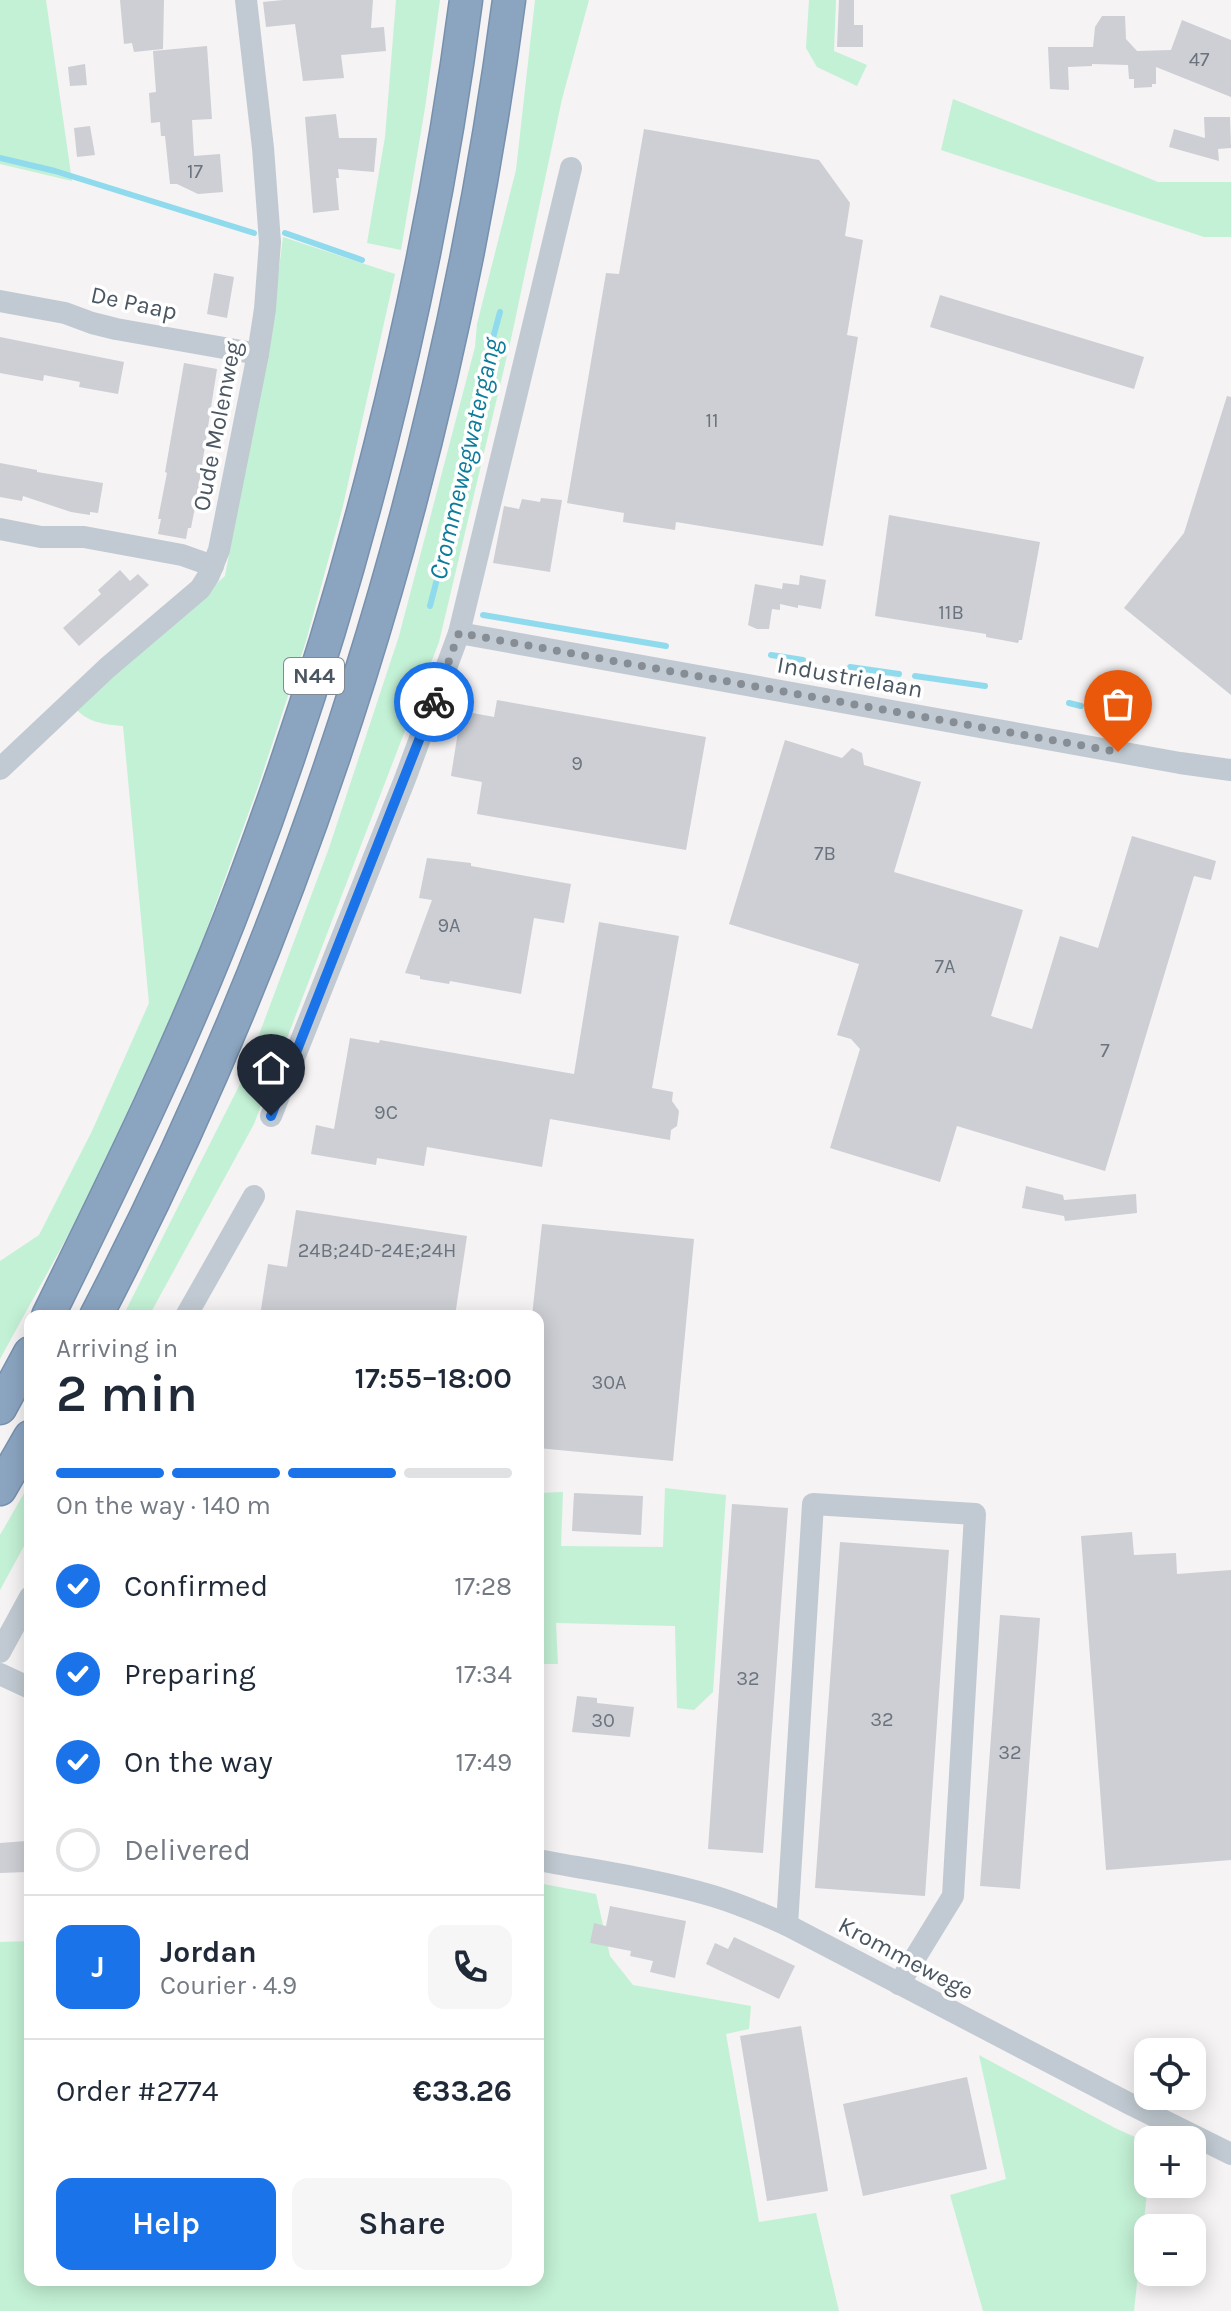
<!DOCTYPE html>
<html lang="en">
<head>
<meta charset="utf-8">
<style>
  body { margin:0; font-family:Karla,sans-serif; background:#f6f6f7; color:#1f2937; height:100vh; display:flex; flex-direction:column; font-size:30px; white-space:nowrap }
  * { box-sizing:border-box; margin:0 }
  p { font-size:26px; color:#747a83 }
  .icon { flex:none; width:44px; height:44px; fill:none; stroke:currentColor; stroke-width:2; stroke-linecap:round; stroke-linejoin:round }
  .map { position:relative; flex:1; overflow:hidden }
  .drawer { position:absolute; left:24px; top:1310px; width:520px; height:976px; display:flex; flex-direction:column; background:#fff; border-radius:16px; box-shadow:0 4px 20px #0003 }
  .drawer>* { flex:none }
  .fabs { position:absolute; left:1134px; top:2038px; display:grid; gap:16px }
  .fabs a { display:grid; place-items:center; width:72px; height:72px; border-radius:16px; background:#fff; box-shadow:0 4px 20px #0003; font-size:40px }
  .pin { position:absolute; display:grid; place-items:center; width:68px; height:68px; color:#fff; margin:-82px -34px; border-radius:50% 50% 50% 0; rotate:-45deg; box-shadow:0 0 8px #0007 }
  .pin .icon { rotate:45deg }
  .courier { position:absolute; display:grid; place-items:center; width:80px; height:80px; margin:-40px; border:6px solid #1a73e8; border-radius:50%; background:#fff; color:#222; box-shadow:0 2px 10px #0007 }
  .summary em { font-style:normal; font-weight:600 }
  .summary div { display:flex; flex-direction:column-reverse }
  .summary { display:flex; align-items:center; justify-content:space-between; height:136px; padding:0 32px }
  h1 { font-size:52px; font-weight:600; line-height:60px }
  .bar { display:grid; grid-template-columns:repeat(4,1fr); gap:12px 8px; align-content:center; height:96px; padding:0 32px }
  .bar i { height:10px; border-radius:6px; background:#e0e1e3 }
  .bar .selected { background:#1a73e8 }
  .bar p { grid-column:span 4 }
  .line { display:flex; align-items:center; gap:20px; padding:0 32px; border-top:2px solid #e0e1e3 }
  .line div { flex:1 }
  .round { display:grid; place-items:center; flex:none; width:84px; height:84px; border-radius:16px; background:#f6f6f7 }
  ol { padding:0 32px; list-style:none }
  li { display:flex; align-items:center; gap:24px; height:88px }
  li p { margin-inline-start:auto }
  li .icon { padding:8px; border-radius:50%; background:#1a73e8; color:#fff; stroke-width:4 }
  li:last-child { color:#747a83 }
  li i { width:44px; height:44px; border:4px solid #e0e1e3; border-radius:50% }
  .button { display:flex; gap:16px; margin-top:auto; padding:16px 32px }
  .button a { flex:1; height:92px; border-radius:16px; background:#1a73e8; color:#fff; font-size:32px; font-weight:600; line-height:92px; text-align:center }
  .button a+a { background:#f6f6f7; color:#1f2937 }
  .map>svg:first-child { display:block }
  .green { fill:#c3f1d5 }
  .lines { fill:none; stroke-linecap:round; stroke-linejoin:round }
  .stream { stroke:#90daee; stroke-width:6 }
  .building { fill:#cdcfd5 }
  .highway-casing { stroke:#7690ad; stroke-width:35 }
  .minor { stroke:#c1cad2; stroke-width:22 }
  .highway { stroke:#8ba5c1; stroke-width:32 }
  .done { stroke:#868d94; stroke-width:8; stroke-dasharray:0 14.4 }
  .route { stroke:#1a73e8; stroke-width:10 }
  .labels { text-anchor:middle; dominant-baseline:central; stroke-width:7; stroke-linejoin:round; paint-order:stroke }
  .number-label { font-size:20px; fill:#6b747e }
  .shield { fill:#fff; stroke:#808990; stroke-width:2 }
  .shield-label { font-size:22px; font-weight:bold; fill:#4a5661 }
  .street-label { font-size:24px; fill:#4a5661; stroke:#fff }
  .water-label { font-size:26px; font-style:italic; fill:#0c7c9b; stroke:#fff }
</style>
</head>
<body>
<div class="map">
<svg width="1231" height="2311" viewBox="0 0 1231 2311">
  <rect width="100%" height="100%" fill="#f5f3f3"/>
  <g class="green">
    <polygon points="0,0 46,0 72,181 0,164"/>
    <polygon points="396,0 440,0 425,108 401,250 367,243 385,137"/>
    <polygon points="535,0 589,0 562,99 511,339 439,642 254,1124 149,1316 123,1316 242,1080 329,848 399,636 475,347 477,324 516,170"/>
    <polygon points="809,0 836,0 834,51 867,65 857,86 817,67 806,48"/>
    <polygon points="953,99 1158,182 1231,182 1231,237 1204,237 941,150"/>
    <path d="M283,237L395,274L342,510L306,641L259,784L189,978L83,1208L0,1359V1261L39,1235L92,1131L149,1003L123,726C103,724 88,723 74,707L225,576L274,309Z"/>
    <polygon points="30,1483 30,1535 0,1590 0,1535"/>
    <polygon points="665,1488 726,1495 713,1692 694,1710 677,1708 675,1626 556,1623 558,1664 538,1664 538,1493 563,1492 561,1546 663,1547"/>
    <polygon points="538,1883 596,1894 610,1956 633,1985 751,2006 749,2029 726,2034 759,2222 816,2213 839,2311 0,2311 0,1942 30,1941 30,2280 538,2280"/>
    <polygon points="979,2055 1115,2128 1148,2143 1148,2184 1134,2311 983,2311 950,2195 1006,2179"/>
  </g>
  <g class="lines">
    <g class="stream">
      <polyline points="0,158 55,171 254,233"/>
      <polyline points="285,233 362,260"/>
      <polyline points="430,606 496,352 493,338 500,312"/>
      <polyline points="483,615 666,646"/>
      <polyline points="771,655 803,660"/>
      <polyline points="850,667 899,674"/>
      <polyline points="915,676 985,686"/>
      <polyline points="1069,703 1081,706"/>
    </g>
  </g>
  <g class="building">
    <polygon points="120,0 164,0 163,49 134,52 132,43 124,44"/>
    <polygon points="283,0 373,0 371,28 384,27 386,51 341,55 344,78 303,81 295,24 266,27 263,2"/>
    <polygon points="839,0 854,0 854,25 863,25 863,47 837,47"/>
    <polygon points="1102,16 1125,16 1126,39 1137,51 1171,50 1182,20 1231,40 1231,97 1156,67 1156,84 1152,84 1152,87 1134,88 1134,79 1129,79 1128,65 1092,64 1092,66 1068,67 1069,90 1050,89 1048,47 1093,47 1095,27"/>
    <polygon points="207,46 212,119 192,120 194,156 220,154 223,192 198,194 177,184 170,184 165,136 161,136 160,122 151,123 149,93 156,92 153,51"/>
    <polygon points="85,64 87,85 70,86 68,67"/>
    <polygon points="336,114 339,138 377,138 374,172 338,169 339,178 336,178 339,210 313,213 305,117"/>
    <polygon points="1204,117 1230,117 1231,148 1218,149 1219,161 1169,147 1174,129 1205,138"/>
    <polygon points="90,126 95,155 77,157 74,128"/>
    <polygon points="644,129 819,160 850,203 845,236 863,240 847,335 858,337 823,546 676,522 675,530 623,522 624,513 567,503 606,273 619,274"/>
    <polygon points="214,273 234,277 227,318 207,314"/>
    <polygon points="940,295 1144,357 1134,389 930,327"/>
    <polygon points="0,337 124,362 118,394 79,387 80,382 44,375 43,381 0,373"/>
    <polygon points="184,363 217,369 197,497 191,528 188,528 186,539 158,534 161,519 158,519 167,473 165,472"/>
    <polygon points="1227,396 1231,397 1231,695 1124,608 1184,533"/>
    <polygon points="0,463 37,470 37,472 103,483 98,513 90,512 90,515 71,512 23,496 22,501 0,497"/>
    <polygon points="541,498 562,500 550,572 493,563 504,506 519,509 522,499 540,502"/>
    <polygon points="889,515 1040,542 1022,640 1019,640 1018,643 986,637 986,634 875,616"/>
    <polygon points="120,570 130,581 138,574 149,585 79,646 63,628 101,594 98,590"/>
    <polygon points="800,575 826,580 821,609 798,605 798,608 780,604 780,610 772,609 769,629 757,629 748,625 755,584 782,589 783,583 799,585"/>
    <polygon points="497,700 706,737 686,850 477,814 482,782 451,776 457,738 462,711 494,717"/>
    <polygon points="785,740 842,758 852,748 862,753 864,765 921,782 894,872 1023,910 991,1016 1032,1029 1060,936 1098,948 1132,836 1216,861 1211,880 1194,876 1105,1171 957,1126 940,1182 830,1148 860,1049 851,1039 837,1035 859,964 729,924"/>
    <polygon points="427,858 471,863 471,866 571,884 564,923 534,918 521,994 450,981 449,984 420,979 420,976 405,973 432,900 419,898"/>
    <polygon points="599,922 679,936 652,1088 673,1092 672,1101 679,1111 677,1126 671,1130 670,1140 550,1119 542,1167 427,1147 424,1166 377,1158 376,1165 311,1154 316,1125 334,1129 350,1038 379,1043 380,1040 574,1074"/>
    <polygon points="1026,1186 1063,1195 1064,1200 1136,1194 1137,1213 1065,1221 1064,1216 1022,1208"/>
    <polygon points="296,1210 467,1236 455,1316 260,1316 268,1264 287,1267"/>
    <polygon points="542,1224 694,1239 673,1461 538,1448 538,1316 532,1316"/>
    <polygon points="574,1493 643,1496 641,1535 572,1531"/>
    <polygon points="732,1504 788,1508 763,1853 708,1849"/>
    <polygon points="1132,1532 1134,1555 1176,1553 1177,1574 1231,1570 1231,1860 1106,1870 1081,1536"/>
    <polygon points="840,1542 949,1550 925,1896 815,1888"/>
    <polygon points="1000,1615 1040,1618 1020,1889 980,1886"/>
    <polygon points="577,1696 597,1698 597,1703 634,1707 630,1737 572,1732"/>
    <polygon points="26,1841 27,1872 0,1873 0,1843"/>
    <polygon points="610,1906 686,1921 675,1978 650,1972 653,1961 630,1956 631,1951 590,1943 594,1923 606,1926"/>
    <polygon points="734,1937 795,1966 779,1999 706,1964 715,1943 728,1949"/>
    <polygon points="801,2026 828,2191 767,2201 740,2036"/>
    <polygon points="967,2077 987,2169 863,2196 843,2104"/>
  </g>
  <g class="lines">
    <g class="highway-casing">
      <g id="highway">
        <path d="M48,1316C118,1174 188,1032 243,884C349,603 427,298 466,0"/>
        <path d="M96,1316C309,907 449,457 509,0"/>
        <polyline points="0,1408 30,1353"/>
        <polyline points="0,1489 30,1437"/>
      </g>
    </g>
    <g class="minor">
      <polyline points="0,301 65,313 92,323 116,329 258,354"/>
      <polyline points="0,529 41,537 84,537 182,555 213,566"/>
      <polyline points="459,633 1180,763 1231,770"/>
      <polyline points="0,769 107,668 200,589 209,575 219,550 258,354 265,309 270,242 263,148 246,0"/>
      <polyline points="271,1116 405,779 459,633 571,168"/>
      <polyline points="186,1316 254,1196"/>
      <polyline points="0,1652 30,1597"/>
      <polyline points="0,1674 30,1688"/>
      <path d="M538,1860C596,1871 656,1879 713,1896C739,1904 763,1914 787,1925L1128,2103L1231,2154"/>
      <polyline points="787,1925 813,1504 975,1514 953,1896 899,1984"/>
    </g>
    <use href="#highway" class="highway"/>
  </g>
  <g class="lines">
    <polyline class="done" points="434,702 459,633 1118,752"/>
    <polyline class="route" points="271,1116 434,702"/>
  </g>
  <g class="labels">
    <g class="number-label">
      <text x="1199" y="59">47</text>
      <text x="195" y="171">17</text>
      <text x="712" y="420">11</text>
      <text x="951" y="612">11B</text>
      <text x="577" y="763">9</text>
      <text x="825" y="853">7B</text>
      <text x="449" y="925">9A</text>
      <text x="945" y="966">7A</text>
      <text x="1105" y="1050">7</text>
      <text x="386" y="1112">9C</text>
      <text x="377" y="1250">24B;24D-24E;24H</text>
      <text x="609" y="1382">30A</text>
      <text x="748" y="1678">32</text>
      <text x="882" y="1719">32</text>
      <text x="603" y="1720">30</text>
      <text x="1010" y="1752">32</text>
    </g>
    <rect class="shield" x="284" y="658" width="60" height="36" rx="6"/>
    <g class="shield-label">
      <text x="314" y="676">N44</text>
    </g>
    <g class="street-label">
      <text transform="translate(134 303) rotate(12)">De Paap</text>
      <text transform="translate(217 426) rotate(-79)">Oude Molenweg</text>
      <text transform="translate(850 677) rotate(10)">Industrielaan</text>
      <text transform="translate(906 1958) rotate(28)">Krommewege</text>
    </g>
    <g class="water-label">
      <text transform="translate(465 459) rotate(-77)">Crommewegwatergang</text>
    </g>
  </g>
</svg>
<div class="fabs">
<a><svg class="icon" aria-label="locate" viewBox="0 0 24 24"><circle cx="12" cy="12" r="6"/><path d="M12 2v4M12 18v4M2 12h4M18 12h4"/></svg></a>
<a>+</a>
<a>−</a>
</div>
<div class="pin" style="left:1118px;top:752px;background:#ea580c"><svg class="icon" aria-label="bag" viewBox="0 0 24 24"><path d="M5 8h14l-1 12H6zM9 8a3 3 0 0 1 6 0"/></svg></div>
<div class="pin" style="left:271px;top:1116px;background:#1f2937"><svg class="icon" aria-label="home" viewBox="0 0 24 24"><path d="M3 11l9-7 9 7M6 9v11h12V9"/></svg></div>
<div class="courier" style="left:434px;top:702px"><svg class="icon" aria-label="bike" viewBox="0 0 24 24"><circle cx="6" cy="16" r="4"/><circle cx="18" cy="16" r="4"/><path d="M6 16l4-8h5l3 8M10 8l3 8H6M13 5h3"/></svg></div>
<section class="drawer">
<div class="summary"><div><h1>2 min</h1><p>Arriving in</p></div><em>17:55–18:00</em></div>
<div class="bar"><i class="selected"></i><i class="selected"></i><i class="selected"></i><i></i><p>On the way · 140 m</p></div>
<ol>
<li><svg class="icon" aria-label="check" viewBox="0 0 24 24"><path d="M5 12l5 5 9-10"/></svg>Confirmed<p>17:28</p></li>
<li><svg class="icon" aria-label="check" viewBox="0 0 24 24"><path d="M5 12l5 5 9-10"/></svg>Preparing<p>17:34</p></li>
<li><svg class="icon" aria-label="check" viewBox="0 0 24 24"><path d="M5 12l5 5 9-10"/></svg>On the way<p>17:49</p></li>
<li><i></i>Delivered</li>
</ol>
<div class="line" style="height:144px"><b class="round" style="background:#1a73e8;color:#fff">J</b><div><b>Jordan</b><p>Courier · 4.9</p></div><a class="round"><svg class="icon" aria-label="phone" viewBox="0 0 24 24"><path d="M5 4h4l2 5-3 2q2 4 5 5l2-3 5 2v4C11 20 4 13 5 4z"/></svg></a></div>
<div class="line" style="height:104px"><div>Order #2774</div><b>€33.26</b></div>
<div class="button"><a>Help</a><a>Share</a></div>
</section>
</div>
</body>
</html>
